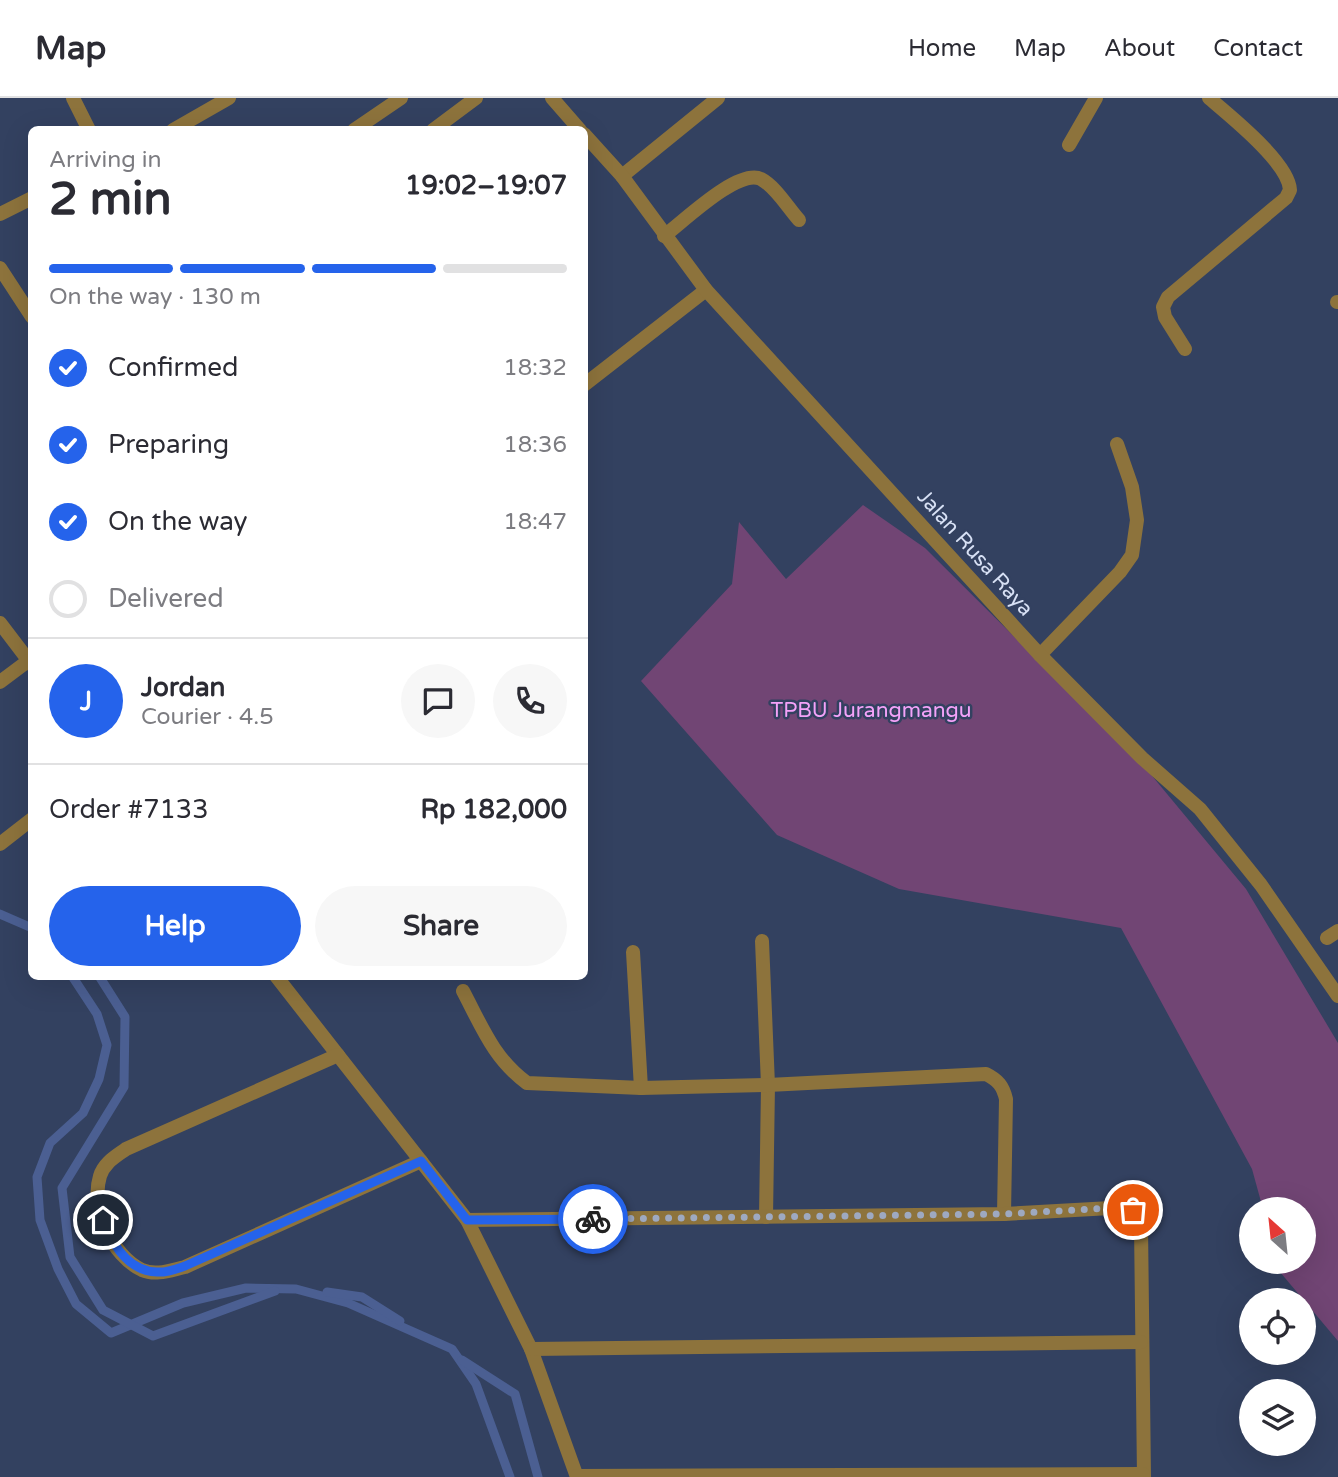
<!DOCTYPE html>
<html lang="en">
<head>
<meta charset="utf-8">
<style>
  body { margin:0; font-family:"Varela Round",sans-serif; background:#f7f7f7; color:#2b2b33; height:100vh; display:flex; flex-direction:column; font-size:26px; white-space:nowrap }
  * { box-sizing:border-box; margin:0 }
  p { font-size:23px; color:#7c7c81 }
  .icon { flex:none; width:38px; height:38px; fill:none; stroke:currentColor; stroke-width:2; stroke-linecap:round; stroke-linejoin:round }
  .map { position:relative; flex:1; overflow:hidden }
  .details { position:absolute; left:28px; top:28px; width:560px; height:854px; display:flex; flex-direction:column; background:#fff; border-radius:10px; box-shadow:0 7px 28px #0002 }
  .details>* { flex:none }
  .needle { width:46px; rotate:333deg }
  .fabs { position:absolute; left:1239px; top:1099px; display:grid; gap:14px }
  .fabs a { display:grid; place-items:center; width:77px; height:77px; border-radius:50%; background:#fff; box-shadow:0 7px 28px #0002; font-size:35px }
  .pin { position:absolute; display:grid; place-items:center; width:60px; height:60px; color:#fff; margin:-30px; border:4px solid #fff; border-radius:50%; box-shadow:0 2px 7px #0007 }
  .courier { position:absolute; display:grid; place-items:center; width:70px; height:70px; margin:-35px; border:5px solid #2563eb; border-radius:50%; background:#fff; color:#222; box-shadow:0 2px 9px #0007 }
  .headline em { font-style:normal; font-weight:700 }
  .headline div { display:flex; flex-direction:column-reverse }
  .headline { display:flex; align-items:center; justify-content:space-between; height:119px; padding:0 21px }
  h1 { font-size:46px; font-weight:700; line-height:52px }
  .bar { display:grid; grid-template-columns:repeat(4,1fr); gap:10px 7px; align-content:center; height:84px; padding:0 21px }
  .bar i { height:9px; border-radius:5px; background:#e1e1e2 }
  .bar .current { background:#2563eb }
  .bar p { grid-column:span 4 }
  .line { display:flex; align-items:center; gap:18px; padding:0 21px; border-top:2px solid #e1e1e2 }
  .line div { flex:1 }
  .round { display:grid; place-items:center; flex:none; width:74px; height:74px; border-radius:37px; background:#f7f7f7 }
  ol { padding:0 21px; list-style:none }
  li { display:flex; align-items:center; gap:21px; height:77px }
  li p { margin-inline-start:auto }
  li .icon { padding:7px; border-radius:50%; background:#2563eb; color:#fff; stroke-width:4 }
  li:last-child { color:#7c7c81 }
  li i { width:38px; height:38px; border:4px solid #e1e1e2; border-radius:50% }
  .action { display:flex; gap:14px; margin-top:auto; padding:14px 21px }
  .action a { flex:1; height:80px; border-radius:42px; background:#2563eb; color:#fff; font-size:28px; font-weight:700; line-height:80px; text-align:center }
  .action a+a { background:#f7f7f7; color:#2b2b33 }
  header { display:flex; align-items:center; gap:42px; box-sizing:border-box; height:98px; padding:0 35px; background:#fff; border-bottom:2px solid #e1e1e2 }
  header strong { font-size:33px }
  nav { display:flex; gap:38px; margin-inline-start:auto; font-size:24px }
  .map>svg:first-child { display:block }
  .green { fill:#714574 }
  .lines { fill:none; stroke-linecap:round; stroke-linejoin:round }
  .stream { stroke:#4b5f92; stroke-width:9 }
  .service { stroke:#8d733c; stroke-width:14 }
  .minor { stroke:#8d733c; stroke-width:14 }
  .tertiary { stroke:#8d733c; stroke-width:14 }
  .done { stroke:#9ea9c1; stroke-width:7; stroke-dasharray:0 12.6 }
  .route { stroke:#2563eb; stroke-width:9 }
  .labels { text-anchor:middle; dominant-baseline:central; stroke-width:5; stroke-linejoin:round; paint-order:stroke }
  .street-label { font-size:21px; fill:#d8e1f5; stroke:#334160 }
  .park-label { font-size:21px; fill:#f4a2f9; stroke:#334160 }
</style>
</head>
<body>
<header>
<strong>Map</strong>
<nav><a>Home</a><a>Map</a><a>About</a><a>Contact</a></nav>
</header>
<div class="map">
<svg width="1338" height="1379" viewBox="0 0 1338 1379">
  <rect width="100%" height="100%" fill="#334160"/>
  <polygon class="green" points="863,407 925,450 1143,667 1246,791 1338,945 1338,1243 1280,1174 1278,1164 1304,1164 1304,1111 1263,1111 1252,1071 1121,830 899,791 777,737 641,583 732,486 739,424 786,481"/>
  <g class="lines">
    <g class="stream">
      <polyline points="0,816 32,830"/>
      <polyline points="72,878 97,916 107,947 99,981 83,1015 50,1045 37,1079 40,1122 58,1171 76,1206 111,1235 183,1205 246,1190 296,1191 348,1205 452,1251 476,1286 510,1379"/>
      <polyline points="99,878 125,919 124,989 62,1090 70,1159 103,1212 153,1238 275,1193"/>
      <polyline points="327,1194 362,1199 400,1223"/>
      <polyline points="462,1262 515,1296 538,1379"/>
    </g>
    <g class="service">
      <path d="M664,138C683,124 738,70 761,81C776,89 788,110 799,122"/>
      <polyline points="1040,557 1120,474 1132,457 1137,422 1132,389 1117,346"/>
    </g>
    <g class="minor">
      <polyline points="73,0 89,32"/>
      <polyline points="173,32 229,0"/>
      <polyline points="354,32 401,0"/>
      <polyline points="433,32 476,0"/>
      <polyline points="1069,47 1096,0"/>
      <polyline points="622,78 718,0"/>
      <polyline points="0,116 32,100"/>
      <polyline points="0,170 32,219"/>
      <polyline points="1337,204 1338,204"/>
      <path d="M1185,251L1165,219L1163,209L1168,199L1286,100L1290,92C1289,65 1230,18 1209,0"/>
      <polyline points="584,287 706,192"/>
      <polyline points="0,525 32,567"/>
      <polyline points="0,584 28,563"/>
      <polyline points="0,746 32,721"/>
      <polyline points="1327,840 1338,833"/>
      <polyline points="762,843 768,987 766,1119"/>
      <polyline points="633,854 641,990"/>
      <polyline points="276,878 467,1122 531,1251 577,1379"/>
      <path d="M463,893C482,929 494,961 527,985L641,990L768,987L986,976C998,982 1003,988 1006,1001L1004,1116"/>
      <path d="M338,957L126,1051C115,1059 104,1065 100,1078C90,1110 112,1158 142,1172C156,1178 171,1172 185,1169L421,1063"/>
      <polyline points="467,1122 1004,1116 1129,1109 1138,1117 1141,1128 1144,1379"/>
      <polyline points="531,1251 1141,1244"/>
      <polyline points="577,1378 1143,1376"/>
    </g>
    <g class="tertiary">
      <polyline points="552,0 580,32"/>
      <polyline points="584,36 622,78 706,192 1040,557 1142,660 1200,711 1261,787 1338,898"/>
    </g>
  </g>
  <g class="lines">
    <polyline class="done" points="593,1121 1004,1116 1129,1109 1133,1112"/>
    <path class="route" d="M103,1122C112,1146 128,1173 157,1174C166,1175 176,1171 185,1168L421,1063L467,1122L593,1121"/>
  </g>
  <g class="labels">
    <g class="street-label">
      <text transform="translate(975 455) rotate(48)">Jalan Rusa Raya</text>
    </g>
    <g class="park-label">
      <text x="871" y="612">TPBU Jurangmangu</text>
    </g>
  </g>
</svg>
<div class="fabs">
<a><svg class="needle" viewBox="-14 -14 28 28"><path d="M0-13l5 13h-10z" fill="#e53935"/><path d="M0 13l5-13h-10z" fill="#7c7c81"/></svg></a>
<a><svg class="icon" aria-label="locate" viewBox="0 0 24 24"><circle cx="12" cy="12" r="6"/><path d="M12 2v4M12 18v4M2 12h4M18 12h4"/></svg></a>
<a><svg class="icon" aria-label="layers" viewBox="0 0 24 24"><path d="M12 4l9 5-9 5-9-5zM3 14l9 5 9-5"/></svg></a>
</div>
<div class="pin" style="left:1133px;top:1112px;background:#ea580c"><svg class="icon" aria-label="bag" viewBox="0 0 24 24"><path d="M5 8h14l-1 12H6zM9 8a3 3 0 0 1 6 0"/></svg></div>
<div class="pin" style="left:103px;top:1122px;background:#1f2937"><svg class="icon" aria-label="home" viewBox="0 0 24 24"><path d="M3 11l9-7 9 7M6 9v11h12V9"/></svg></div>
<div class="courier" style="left:593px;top:1121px"><svg class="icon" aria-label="bike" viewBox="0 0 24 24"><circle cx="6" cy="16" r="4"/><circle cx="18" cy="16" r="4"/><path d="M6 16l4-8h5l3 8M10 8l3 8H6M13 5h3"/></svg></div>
<section class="details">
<div class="headline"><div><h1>2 min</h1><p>Arriving in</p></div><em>19:02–19:07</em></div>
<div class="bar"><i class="current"></i><i class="current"></i><i class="current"></i><i></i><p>On the way · 130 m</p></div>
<ol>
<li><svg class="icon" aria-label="check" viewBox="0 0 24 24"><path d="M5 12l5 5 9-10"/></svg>Confirmed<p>18:32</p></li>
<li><svg class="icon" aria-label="check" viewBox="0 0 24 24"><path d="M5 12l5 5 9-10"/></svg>Preparing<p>18:36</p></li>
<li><svg class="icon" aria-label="check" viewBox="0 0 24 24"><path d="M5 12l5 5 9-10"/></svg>On the way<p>18:47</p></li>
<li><i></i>Delivered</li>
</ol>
<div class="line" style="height:126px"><b class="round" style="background:#2563eb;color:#fff">J</b><div><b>Jordan</b><p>Courier · 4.5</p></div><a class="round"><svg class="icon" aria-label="chat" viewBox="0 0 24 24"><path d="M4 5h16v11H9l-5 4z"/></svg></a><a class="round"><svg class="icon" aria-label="phone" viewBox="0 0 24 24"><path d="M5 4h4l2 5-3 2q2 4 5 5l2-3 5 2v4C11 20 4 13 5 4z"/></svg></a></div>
<div class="line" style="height:91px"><div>Order #7133</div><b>Rp 182,000</b></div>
<div class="action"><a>Help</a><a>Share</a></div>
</section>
</div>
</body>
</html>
